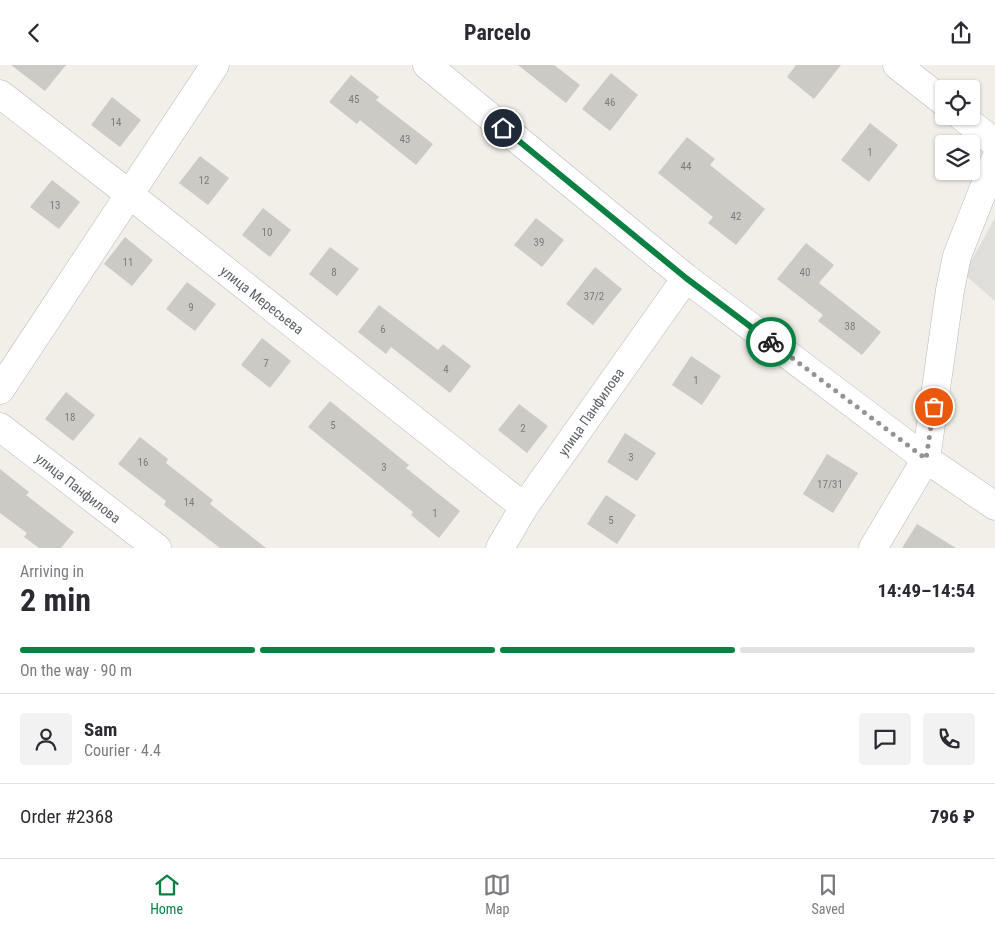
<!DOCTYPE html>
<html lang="en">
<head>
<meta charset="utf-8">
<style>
  body { margin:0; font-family:"Roboto Condensed",sans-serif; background:#f2f2f3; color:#2b2b33; height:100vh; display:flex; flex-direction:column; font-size:19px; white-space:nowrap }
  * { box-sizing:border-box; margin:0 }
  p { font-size:16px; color:#7c7c81 }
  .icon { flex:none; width:28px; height:28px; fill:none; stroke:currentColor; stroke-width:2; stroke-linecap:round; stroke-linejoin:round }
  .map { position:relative; height:483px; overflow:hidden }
  .drawer { display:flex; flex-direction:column; background:#fff; flex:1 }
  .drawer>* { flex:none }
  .buttons { position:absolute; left:935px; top:15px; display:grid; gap:10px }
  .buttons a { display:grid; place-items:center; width:45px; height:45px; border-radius:5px; background:#fff; box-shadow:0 1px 4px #0004; font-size:25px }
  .pin { position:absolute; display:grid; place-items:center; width:42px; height:42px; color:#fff; margin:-21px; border:2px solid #fff; border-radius:50%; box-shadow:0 1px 5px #0007 }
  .courier { position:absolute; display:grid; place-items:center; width:50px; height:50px; margin:-25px; border:4px solid #0b8043; border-radius:50%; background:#fff; color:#222; box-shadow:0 1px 6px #0007 }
  .headline em { font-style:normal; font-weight:700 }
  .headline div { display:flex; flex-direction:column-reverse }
  .headline { display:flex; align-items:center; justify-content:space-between; height:85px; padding:0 20px }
  h1 { font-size:32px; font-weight:700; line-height:38px }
  .bar { display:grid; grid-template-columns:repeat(4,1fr); gap:8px 5px; align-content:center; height:60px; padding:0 20px }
  .bar i { height:6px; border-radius:4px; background:#e1e1e2 }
  .bar .on { background:#0b8043 }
  .bar p { grid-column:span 4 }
  .line { display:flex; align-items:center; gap:12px; padding:0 20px; border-top:1px solid #e1e1e2 }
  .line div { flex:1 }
  .round { display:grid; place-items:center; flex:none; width:52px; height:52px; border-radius:5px; background:#f2f2f3 }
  header { display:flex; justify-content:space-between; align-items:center; height:65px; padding:0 20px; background:#fff; font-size:22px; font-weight:700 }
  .tabs { display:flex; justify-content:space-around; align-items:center; height:70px; border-top:1px solid #e1e1e2; background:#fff; font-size:14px; color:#7c7c81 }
  .tabs a { display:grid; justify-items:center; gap:2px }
  .tabs .on { color:#0b8043 }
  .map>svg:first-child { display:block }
  .industrial { fill:#e0deda }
  .building { fill:#cccac5 }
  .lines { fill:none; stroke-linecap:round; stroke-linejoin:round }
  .minor-casing { stroke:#b5b8bc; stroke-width:29 }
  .minor { stroke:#fff; stroke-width:28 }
  .done { stroke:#929495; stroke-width:5; stroke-dasharray:0 9 }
  .route { stroke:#0b8043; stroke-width:6 }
  .labels { text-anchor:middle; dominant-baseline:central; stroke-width:4; stroke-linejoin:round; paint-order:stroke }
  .number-label { font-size:11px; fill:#7a7d7f }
  .street-label { font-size:14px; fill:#5f6368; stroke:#fff }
</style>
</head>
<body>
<header><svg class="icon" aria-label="back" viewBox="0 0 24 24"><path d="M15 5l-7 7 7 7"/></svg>Parcelo<svg class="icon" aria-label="share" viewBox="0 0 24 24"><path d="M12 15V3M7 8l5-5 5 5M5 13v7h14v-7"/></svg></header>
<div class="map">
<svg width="995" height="483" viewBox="0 0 995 483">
  <rect width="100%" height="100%" fill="#f1efe8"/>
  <polygon class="industrial" points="995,153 995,236 964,209"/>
  <g class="building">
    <polygon points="11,0 66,0 45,26"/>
    <polygon points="518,0 554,0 580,20 566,38"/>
    <polygon points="796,0 841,0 814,34 787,12"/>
    <polygon points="611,8 638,30 610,66 582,44"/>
    <polygon points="351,10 379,32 376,35 433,79 416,100 360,55 357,59 329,37"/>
    <polygon points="112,32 141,55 120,82 91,60"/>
    <polygon points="870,58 898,80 869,117 841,95"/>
    <polygon points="687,72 715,94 710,100 765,144 736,180 708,158 713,152 658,108"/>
    <polygon points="200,91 229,113 208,140 179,118"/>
    <polygon points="52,115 80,137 59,164 30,142"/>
    <polygon points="263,143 291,165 270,192 242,170"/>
    <polygon points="536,153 564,175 542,202 514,180"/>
    <polygon points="125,172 153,195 132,221 104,199"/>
    <polygon points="806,178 834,200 819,218 881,267 862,290 818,256 823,250 777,214"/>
    <polygon points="330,182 359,204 337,231 309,209"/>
    <polygon points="595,202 622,224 593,260 566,239"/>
    <polygon points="187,217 216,239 195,266 166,244"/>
    <polygon points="379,240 438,285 443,279 471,301 450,328 391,282 386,289 358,267"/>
    <polygon points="262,273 291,296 270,323 241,300"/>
    <polygon points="691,291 721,311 702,340 672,320"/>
    <polygon points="66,327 95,350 73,376 45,354"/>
    <polygon points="330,336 409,400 406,403 460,446 439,473 411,450 413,447 308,362"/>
    <polygon points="519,339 548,361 527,388 498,365"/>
    <polygon points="625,368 656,388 637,416 607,397"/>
    <polygon points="140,372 168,394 166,398 213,435 210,439 266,483 220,483 164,440 166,436 118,399"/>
    <polygon points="827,389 858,408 833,448 803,429"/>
    <polygon points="0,404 29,427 26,430 74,467 61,483 39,483 24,472 27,468 0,448"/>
    <polygon points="606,430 636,450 617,479 587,459"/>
    <polygon points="917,459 956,483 902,483"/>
  </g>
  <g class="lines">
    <g class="minor-casing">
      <g id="minor">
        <polyline points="427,0 686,213 926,394 995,441"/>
        <polyline points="897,0 944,37"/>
        <polyline points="0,29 129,129 524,442"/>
        <polyline points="961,51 995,78"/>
        <polyline points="0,325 215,0"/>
        <polyline points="0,362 157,483"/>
        <polyline points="500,483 524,442 686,213"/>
        <polyline points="873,483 926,394 950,225 957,191 995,95"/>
      </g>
    </g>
    <use href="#minor" class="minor"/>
  </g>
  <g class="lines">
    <polyline class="done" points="771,277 926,394 934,342"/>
    <polyline class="route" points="503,63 686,213 771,277"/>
  </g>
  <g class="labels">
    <g class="number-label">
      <text x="354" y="34">45</text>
      <text x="610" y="37">46</text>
      <text x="116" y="57">14</text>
      <text x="405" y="74">43</text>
      <text x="870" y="87">1</text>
      <text x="686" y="101">44</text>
      <text x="204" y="115">12</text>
      <text x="55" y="140">13</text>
      <text x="736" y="151">42</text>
      <text x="267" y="167">10</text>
      <text x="539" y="177">39</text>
      <text x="128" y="197">11</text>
      <text x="334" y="207">8</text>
      <text x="805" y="207">40</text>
      <text x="594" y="231">37/2</text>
      <text x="191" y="242">9</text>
      <text x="850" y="261">38</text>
      <text x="383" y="264">6</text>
      <text x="266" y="298">7</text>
      <text x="446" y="304">4</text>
      <text x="696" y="315">1</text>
      <text x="70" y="352">18</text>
      <text x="333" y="360">5</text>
      <text x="523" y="363">2</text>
      <text x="631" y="392">3</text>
      <text x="143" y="397">16</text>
      <text x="384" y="402">3</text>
      <text x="830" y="419">17/31</text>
      <text x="189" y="437">14</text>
      <text x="435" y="448">1</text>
      <text x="611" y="455">5</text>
    </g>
    <g class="street-label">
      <text transform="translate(262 235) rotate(38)">улица Мересьева</text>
      <text transform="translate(591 347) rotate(-55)">улица Панфилова</text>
      <text transform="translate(78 423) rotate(38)">улица Панфилова</text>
    </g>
  </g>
</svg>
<div class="buttons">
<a><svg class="icon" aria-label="locate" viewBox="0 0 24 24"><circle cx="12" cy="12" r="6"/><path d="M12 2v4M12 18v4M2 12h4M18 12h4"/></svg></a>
<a><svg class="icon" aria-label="layers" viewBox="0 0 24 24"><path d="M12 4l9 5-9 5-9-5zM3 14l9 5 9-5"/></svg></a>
</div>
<div class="pin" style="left:934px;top:342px;background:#ea580c"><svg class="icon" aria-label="bag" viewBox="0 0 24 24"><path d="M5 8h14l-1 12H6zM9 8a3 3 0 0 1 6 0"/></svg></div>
<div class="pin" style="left:503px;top:63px;background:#1f2937"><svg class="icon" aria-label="home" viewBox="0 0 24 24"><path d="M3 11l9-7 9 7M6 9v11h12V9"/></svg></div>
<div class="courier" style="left:771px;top:277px"><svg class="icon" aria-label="bike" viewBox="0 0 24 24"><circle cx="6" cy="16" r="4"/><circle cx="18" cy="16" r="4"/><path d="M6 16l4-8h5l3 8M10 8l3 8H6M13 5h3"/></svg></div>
</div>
<section class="drawer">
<div class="headline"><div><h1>2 min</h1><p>Arriving in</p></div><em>14:49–14:54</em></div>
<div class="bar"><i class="on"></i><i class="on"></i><i class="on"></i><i></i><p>On the way · 90 m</p></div>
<div class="line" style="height:90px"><a class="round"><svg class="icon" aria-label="person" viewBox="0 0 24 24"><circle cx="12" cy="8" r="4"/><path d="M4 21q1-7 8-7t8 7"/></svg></a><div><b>Sam</b><p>Courier · 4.4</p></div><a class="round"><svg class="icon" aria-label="chat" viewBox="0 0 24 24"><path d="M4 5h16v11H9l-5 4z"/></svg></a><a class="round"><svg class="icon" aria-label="phone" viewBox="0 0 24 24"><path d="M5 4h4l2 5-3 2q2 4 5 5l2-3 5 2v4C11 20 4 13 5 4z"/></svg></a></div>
<div class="line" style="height:65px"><div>Order #2368</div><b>796 ₽</b></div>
</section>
<nav class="tabs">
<a class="on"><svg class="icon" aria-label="home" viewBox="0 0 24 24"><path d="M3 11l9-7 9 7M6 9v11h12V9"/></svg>Home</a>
<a><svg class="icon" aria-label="map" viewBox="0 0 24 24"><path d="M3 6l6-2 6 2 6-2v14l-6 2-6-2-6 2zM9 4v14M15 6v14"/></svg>Map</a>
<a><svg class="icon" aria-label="saved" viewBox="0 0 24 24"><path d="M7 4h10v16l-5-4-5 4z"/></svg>Saved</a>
</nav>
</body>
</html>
